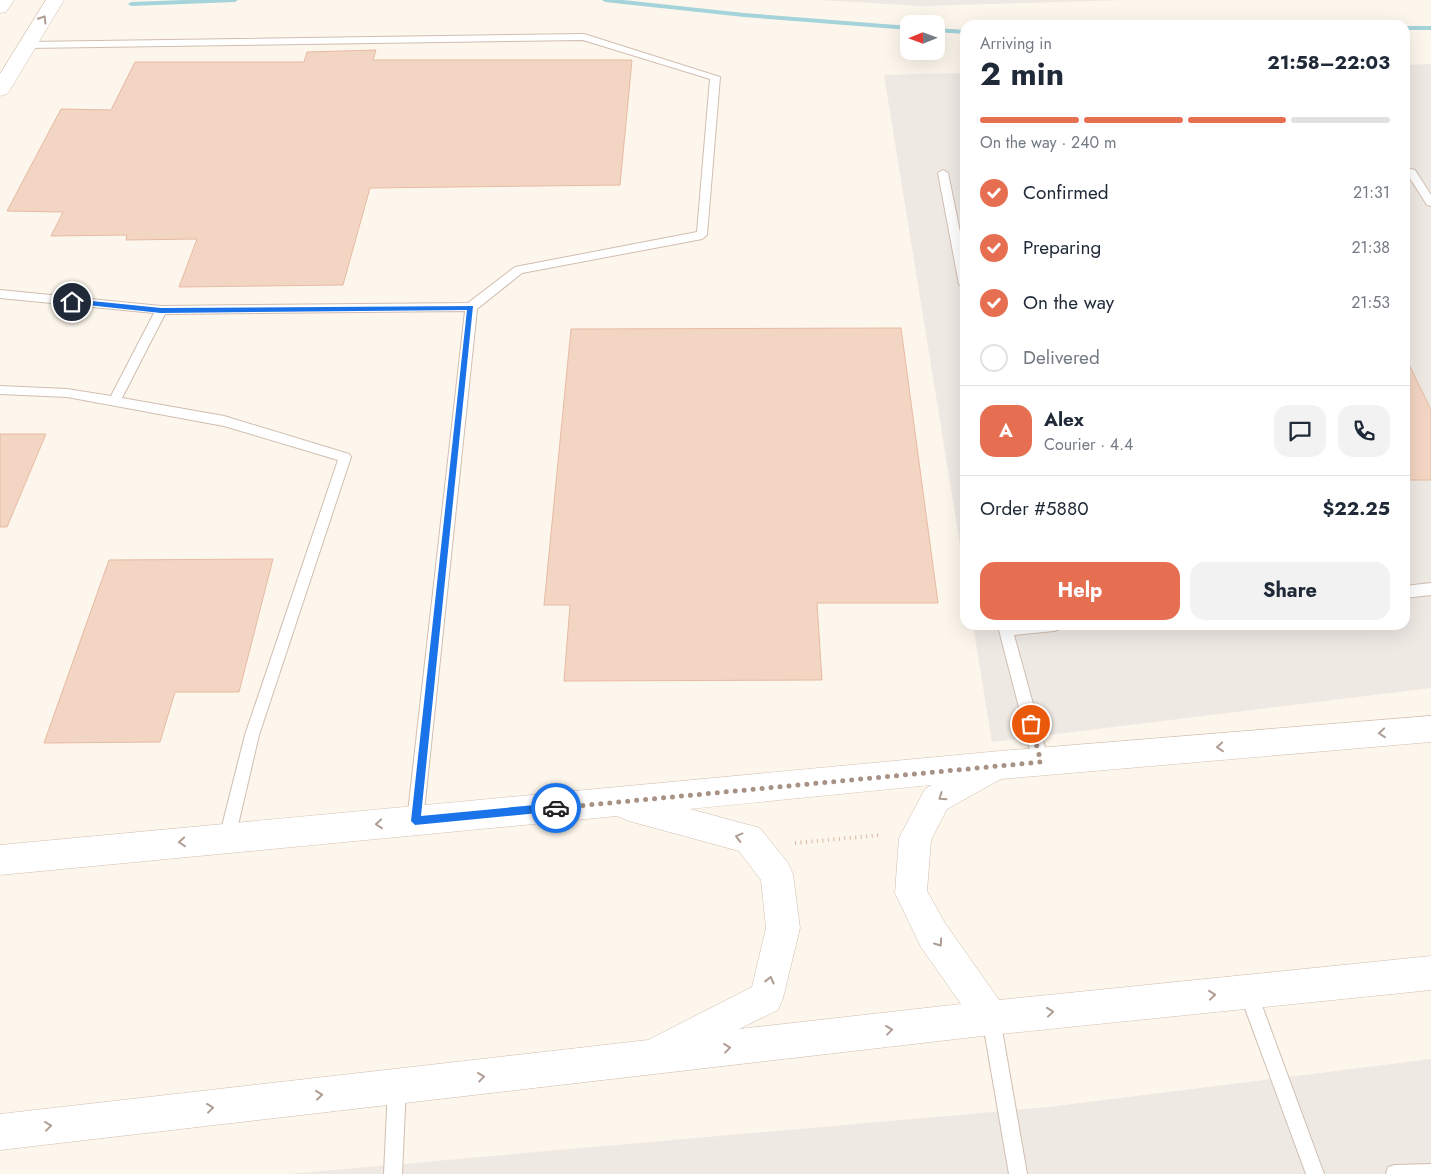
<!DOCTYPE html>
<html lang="en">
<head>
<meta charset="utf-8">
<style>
  body { margin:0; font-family:Jost,sans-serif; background:#f2f2f3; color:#1f2937; height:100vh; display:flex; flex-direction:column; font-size:19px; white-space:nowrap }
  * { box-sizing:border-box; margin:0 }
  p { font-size:16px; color:#747a83 }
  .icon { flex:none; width:28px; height:28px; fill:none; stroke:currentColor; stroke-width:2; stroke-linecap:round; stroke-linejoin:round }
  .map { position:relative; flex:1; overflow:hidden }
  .side { position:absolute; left:960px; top:20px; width:450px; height:610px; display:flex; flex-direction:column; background:#fff; border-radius:15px; box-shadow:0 5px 20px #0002 }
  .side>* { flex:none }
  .needle { width:32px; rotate:269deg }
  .tools { position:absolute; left:900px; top:15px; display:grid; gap:10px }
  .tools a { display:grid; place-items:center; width:45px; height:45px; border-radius:10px; background:#fff; box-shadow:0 5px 20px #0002; font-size:25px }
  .pin { position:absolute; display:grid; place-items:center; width:42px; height:42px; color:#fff; margin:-21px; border:2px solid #fff; border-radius:50%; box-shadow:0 1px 5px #0007 }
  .courier { position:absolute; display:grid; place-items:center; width:50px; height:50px; margin:-25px; border:4px solid #1a73e8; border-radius:50%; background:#fff; color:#222; box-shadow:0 1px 6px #0007 }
  .summary em { font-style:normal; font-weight:700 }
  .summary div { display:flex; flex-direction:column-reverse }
  .summary { display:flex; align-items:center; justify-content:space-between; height:85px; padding:0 20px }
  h1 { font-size:32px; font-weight:700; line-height:38px }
  .bar { display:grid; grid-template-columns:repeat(4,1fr); gap:8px 5px; align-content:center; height:60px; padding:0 20px }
  .bar i { height:6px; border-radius:4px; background:#e0e1e3 }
  .bar .active { background:#e76f51 }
  .bar p { grid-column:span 4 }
  .line { display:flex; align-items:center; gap:12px; padding:0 20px; border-top:1px solid #e0e1e3 }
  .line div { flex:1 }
  .round { display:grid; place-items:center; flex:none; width:52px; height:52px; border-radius:15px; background:#f2f2f3 }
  ol { padding:0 20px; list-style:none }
  li { display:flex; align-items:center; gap:15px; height:55px }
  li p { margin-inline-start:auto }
  li .icon { padding:5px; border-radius:50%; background:#e76f51; color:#fff; stroke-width:4 }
  li:last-child { color:#747a83 }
  li i { width:28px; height:28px; border:2px solid #e0e1e3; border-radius:50% }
  .primary-button { display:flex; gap:10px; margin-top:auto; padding:10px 20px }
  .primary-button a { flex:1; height:58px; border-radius:15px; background:#e76f51; color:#fff; font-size:20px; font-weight:700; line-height:58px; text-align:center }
  .primary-button a+a { background:#f2f2f3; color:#1f2937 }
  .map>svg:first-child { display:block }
  .industrial { fill:#efe9e4 }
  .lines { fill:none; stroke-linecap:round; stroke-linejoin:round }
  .stream { fill:#a5d3da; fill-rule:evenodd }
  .building { fill:#f3d5c3; stroke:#e6bba3 }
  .service-casing { stroke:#d1beb0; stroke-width:2 }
  .tertiary-casing { stroke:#d1beb0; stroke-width:1 }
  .path { stroke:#d9b8a5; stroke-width:4; stroke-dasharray:1 4.5; stroke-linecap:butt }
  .service { fill:#fff; fill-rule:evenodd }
  .tertiary { fill:#fff; fill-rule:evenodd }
  .oneway { stroke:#af9d94 }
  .route { fill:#1a73e8 }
  .done { stroke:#a89285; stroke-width:5; stroke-dasharray:0 9 }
</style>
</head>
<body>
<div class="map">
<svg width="1431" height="1174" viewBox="0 0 1431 1174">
  <rect width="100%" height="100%" fill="#fdf6ec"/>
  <g class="industrial">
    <polygon points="820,0 1125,0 921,6"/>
    <polygon points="1431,64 1431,688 992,742 973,625 1405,625 1405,65"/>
    <polygon points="965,73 965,575 884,75"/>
    <polygon points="1431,1059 1431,1174 288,1174 1048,1107"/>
  </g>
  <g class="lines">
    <g class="stream">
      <polygon points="184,0 238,0 235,2 131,6 128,4 131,2"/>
      <polygon points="602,0 623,0 744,13 909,26 909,30 744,17 605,2"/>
      <rect x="1405" y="26" width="26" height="4"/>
      <polygon points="936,28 965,30 965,34 936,32"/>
    </g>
  </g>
  <g class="building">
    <polygon points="376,50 373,60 632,60 620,185 370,188 343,285 179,287 197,239 126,240 127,235 51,236 63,212 7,211 61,109 111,110 135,62 304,62 307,52"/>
    <polygon points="901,328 938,603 817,603 822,680 564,681 570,605 544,605 571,329"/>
    <polygon points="1405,356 1431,410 1431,480 1405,480"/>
    <polygon points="0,434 46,434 7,527 0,527"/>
    <polygon points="273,559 239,692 175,692 160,742 44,743 109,560"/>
  </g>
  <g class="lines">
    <g class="service-casing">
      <g id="service">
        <polygon points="584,34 720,77 707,235 702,239 522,273 477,309 423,821 421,826 415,828 409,826 407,821 465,311 165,314 122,398 224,416 349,454 351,457 259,735 235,838 233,843 227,845 221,843 219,838 245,735 338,460 224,426 67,397 0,394 0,386 67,389 111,396 154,313 0,298 0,290 161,306 468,303 515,267 697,232 710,79 583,40 27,48 22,45 27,42"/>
        <polygon points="1411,169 1415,170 1431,195 1431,206 1427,205 1406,172"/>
        <polygon points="943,170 948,173 965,256 965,288 959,284 938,173"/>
        <polygon points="1431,583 1431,595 1405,598 1405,586"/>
        <polygon points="1003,625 1061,625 1059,629 1054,631 1014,635 1049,762 1046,767 1041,769 1036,767 1033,762 999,630"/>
        <polygon points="1248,983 1254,986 1257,992 1324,1174 1306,1174 1239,992 1242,986"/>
        <polygon points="991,1009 997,1012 1000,1018 1027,1174 1009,1174 982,1018 985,1012"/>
        <polygon points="397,1078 403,1081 406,1087 402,1174 384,1174 388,1087 391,1081"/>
        <polygon points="1431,1164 1431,1174 1386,1174 1388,1167 1395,1165"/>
      </g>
    </g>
    <g class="tertiary-casing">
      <g id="tertiary">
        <polygon points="0,0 14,0 6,12 0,13"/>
        <polygon points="46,0 64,0 10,90 7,94 0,96 0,74"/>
        <path d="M1431,716V742L1001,779L947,809L931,840L927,891L945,923L999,1000L1431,956V990L991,1035L0,1150V1114L648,1040L752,987L766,928L761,880L739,851L629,821L617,816L0,875V845L1000,751ZM932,785L925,789L899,838L895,893L921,947L961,1004L739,1029L778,1010L783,998L800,928L793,874L788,863L760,828L690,809Z"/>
      </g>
    </g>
    <polyline class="path" points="795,843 881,835"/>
    <use href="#service" class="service"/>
    <use href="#tertiary" class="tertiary"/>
  </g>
  <defs><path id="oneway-chevron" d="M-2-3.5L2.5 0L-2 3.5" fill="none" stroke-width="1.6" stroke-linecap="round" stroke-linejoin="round" transform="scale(1.25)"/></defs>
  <g class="oneway">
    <use href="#oneway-chevron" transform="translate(43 19) rotate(-58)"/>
    <use href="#oneway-chevron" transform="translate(1382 733) rotate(175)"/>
    <use href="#oneway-chevron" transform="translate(1220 747) rotate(175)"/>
    <use href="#oneway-chevron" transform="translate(942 797) rotate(146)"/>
    <use href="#oneway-chevron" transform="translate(379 824) rotate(175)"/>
    <use href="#oneway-chevron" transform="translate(739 837) rotate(-165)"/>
    <use href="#oneway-chevron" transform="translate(182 842) rotate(175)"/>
    <use href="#oneway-chevron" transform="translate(939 943) rotate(55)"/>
    <use href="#oneway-chevron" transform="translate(770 980) rotate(-76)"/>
    <use href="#oneway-chevron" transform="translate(1212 995) rotate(-6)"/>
    <use href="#oneway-chevron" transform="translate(1050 1012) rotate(-6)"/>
    <use href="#oneway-chevron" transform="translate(889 1030) rotate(-7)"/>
    <use href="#oneway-chevron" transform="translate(727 1048) rotate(-7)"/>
    <use href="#oneway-chevron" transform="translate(481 1077) rotate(-7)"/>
    <use href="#oneway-chevron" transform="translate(319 1095) rotate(-6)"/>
    <use href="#oneway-chevron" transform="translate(210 1108) rotate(-7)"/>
    <use href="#oneway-chevron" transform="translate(48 1126) rotate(-7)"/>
  </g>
  <polygon class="route" points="72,299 161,308 473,306 421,816 556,803 560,808 559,811 415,825 411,821 467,310 161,313 69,303"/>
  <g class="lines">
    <polyline class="done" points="556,808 1041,762 1031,724"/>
  </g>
</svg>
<div class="tools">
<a><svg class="needle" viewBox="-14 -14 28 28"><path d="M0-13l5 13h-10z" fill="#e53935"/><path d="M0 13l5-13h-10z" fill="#747a83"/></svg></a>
</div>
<div class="pin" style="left:1031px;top:724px;background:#ea580c"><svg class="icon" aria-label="bag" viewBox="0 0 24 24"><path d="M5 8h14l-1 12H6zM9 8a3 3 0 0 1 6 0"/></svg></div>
<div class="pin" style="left:72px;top:302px;background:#1f2937"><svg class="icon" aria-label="home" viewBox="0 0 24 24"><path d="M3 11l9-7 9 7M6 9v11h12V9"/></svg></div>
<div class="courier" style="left:556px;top:808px"><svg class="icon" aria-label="car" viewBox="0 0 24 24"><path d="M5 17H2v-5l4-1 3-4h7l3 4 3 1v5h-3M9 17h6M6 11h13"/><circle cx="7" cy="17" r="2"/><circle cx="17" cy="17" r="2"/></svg></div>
<section class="side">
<div class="summary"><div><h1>2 min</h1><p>Arriving in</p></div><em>21:58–22:03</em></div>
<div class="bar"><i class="active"></i><i class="active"></i><i class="active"></i><i></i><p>On the way · 240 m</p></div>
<ol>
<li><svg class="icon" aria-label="check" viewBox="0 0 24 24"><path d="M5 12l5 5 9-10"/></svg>Confirmed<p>21:31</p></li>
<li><svg class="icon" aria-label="check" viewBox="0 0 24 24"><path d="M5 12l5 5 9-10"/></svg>Preparing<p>21:38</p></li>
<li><svg class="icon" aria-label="check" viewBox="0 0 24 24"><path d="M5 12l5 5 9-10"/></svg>On the way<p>21:53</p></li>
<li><i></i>Delivered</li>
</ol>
<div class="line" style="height:90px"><b class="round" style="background:#e76f51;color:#fff">A</b><div><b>Alex</b><p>Courier · 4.4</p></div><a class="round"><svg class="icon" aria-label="chat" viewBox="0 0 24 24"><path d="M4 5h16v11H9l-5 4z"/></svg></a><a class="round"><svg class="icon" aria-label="phone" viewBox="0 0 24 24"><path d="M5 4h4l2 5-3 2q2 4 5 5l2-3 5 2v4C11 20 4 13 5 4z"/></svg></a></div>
<div class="line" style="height:65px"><div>Order #5880</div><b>$22.25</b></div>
<div class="primary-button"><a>Help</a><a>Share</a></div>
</section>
</div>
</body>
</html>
